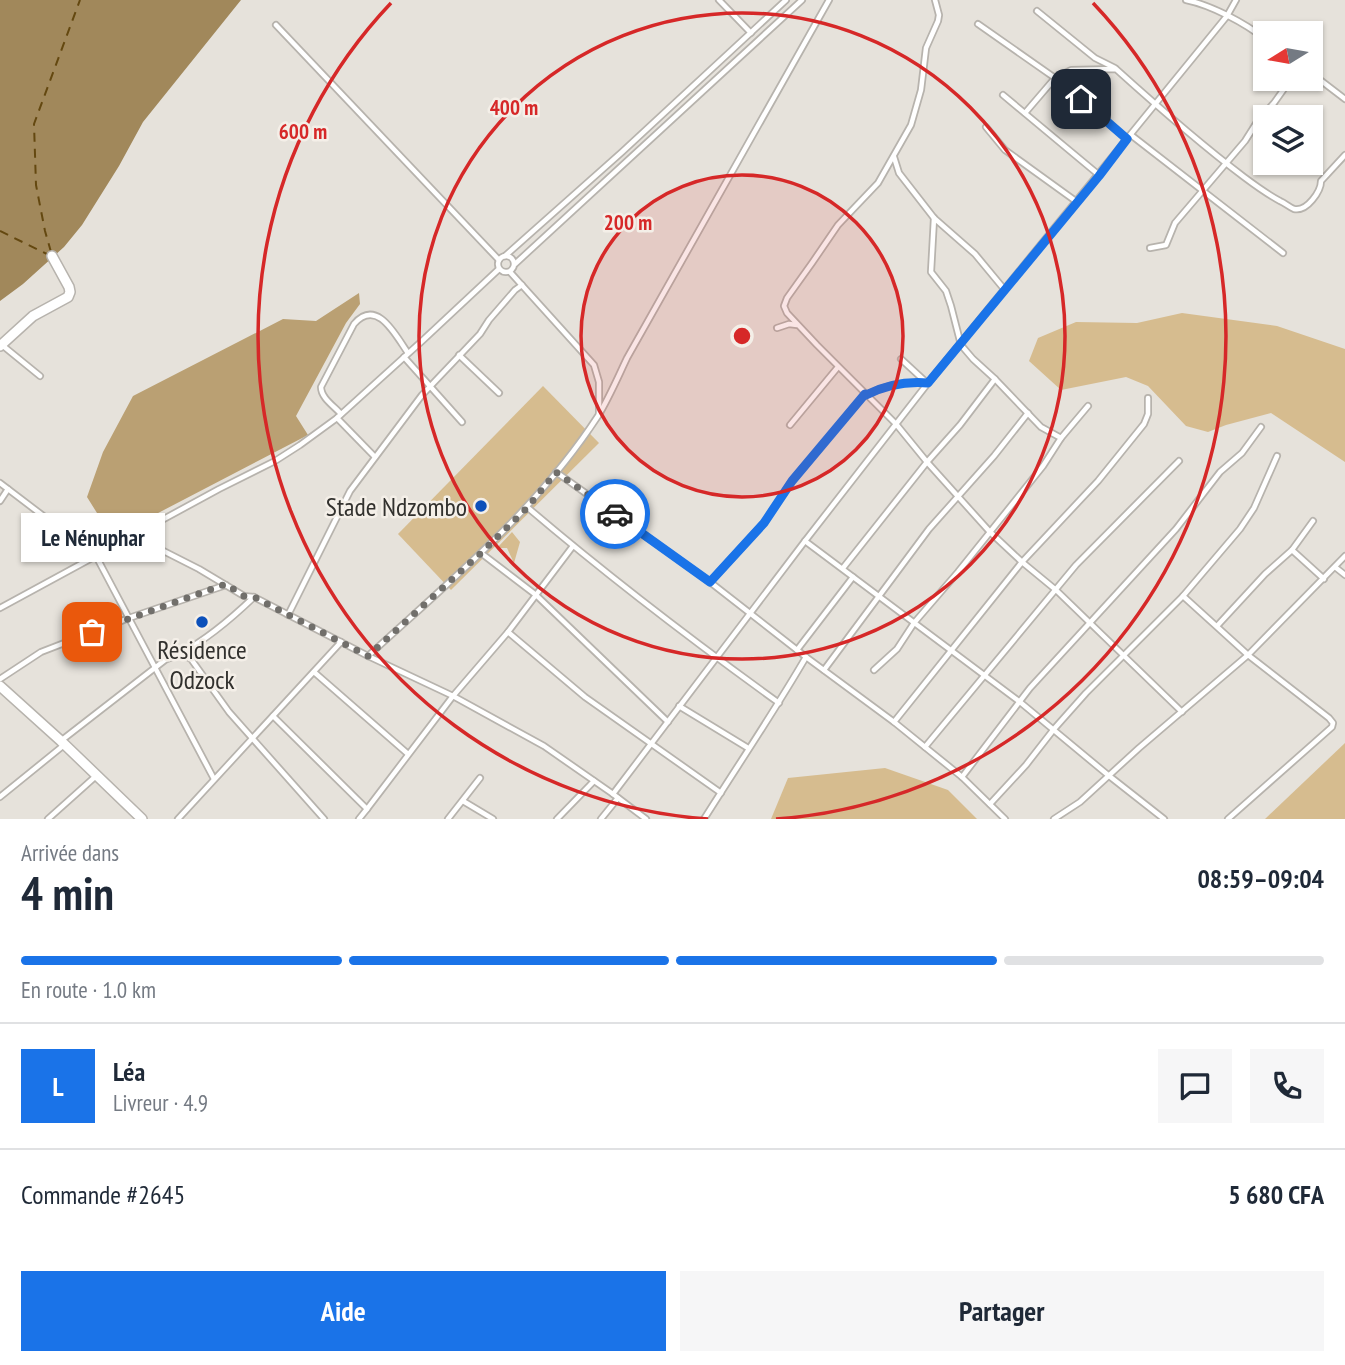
<!DOCTYPE html>
<html lang="fr">
<head>
<meta charset="utf-8">
<style>
  body { margin:0; font-family:"PT Sans Narrow",sans-serif; background:#f6f6f7; color:#1f2937; height:100vh; display:flex; flex-direction:column; font-size:26px; white-space:nowrap }
  * { box-sizing:border-box; margin:0 }
  p { font-size:23px; color:#747a83 }
  .icon { flex:none; width:38px; height:38px; fill:none; stroke:currentColor; stroke-width:2; stroke-linecap:round; stroke-linejoin:round }
  .map { position:relative; height:819px; overflow:hidden }
  .details { display:flex; flex-direction:column; background:#fff; flex:1 }
  .details>* { flex:none }
  .needle { width:46px; rotate:259deg }
  .controls { position:absolute; left:1253px; top:21px; display:grid; gap:14px }
  .controls a { display:grid; place-items:center; width:70px; height:70px; border-radius:0px; background:#fff; box-shadow:0 2px 5px #0004; font-size:35px }
  .pin { position:absolute; display:grid; place-items:center; width:60px; height:60px; color:#fff; margin:-30px; border-radius:14px; box-shadow:0 4px 10px #0006 }
  .courier { position:absolute; display:grid; place-items:center; width:70px; height:70px; margin:-35px; border:5px solid #1a73e8; border-radius:50%; background:#fff; color:#222; box-shadow:0 2px 9px #0007 }
  .bubble { position:absolute; height:49px; border-radius:0px; background:#fff; box-shadow:0 2px 5px #0004; font-size:23px; font-weight:800; line-height:49px; text-align:center }
  .overview em { font-style:normal; font-weight:800 }
  .overview div { display:flex; flex-direction:column-reverse }
  .overview { display:flex; align-items:center; justify-content:space-between; height:119px; padding:0 21px }
  h1 { font-size:46px; font-weight:800; line-height:52px }
  .bar { display:grid; grid-template-columns:repeat(4,1fr); gap:10px 7px; align-content:center; height:84px; padding:0 21px }
  .bar i { height:9px; border-radius:5px; background:#e0e1e3 }
  .bar .selected { background:#1a73e8 }
  .bar p { grid-column:span 4 }
  .line { display:flex; align-items:center; gap:18px; padding:0 21px; border-top:2px solid #e0e1e3 }
  .line div { flex:1 }
  .round { display:grid; place-items:center; flex:none; width:74px; height:74px; border-radius:0px; background:#f6f6f7 }
  .primary-button { display:flex; gap:14px; margin-top:auto; padding:14px 21px }
  .primary-button a { flex:1; height:80px; border-radius:0px; background:#1a73e8; color:#fff; font-size:28px; font-weight:800; line-height:80px; text-align:center }
  .primary-button a+a { background:#f6f6f7; color:#1f2937 }
  .map>svg:first-child { display:block }
  .green { fill:#d6bc8f }
  .forest { fill:#baa073 }
  .water { fill:#a1885b }
  .lines { fill:none; stroke-linecap:round; stroke-linejoin:round }
  .ferry { stroke:#644810; stroke-width:2; stroke-dasharray:9 7; stroke-linecap:butt }
  .street-casing { stroke:#b7b3ad; stroke-width:8 }
  .highway-casing { stroke:#b7b3ad; stroke-width:12 }
  .street { stroke:#fff; stroke-width:4.5 }
  .highway { stroke:#fff; stroke-width:9 }
  .done { stroke:#716f6b; stroke-width:7; stroke-dasharray:0 12.6 }
  .route { stroke:#1a73e8; stroke-width:9 }
  .ring { fill:none; stroke:#d62828; stroke-width:3.5 }
  .poi-dot { fill:#0c50ba; stroke:#f4efe8; stroke-width:2.5 }
  .labels { text-anchor:middle; dominant-baseline:central; stroke-width:5; stroke-linejoin:round; paint-order:stroke }
  .poi-label { font-size:26px; fill:#32312e; stroke:#f4efe8; text-anchor:end }
  .centre { fill:#d62828; stroke:#f4efe8; stroke-width:3.5 }
  .ring-label { font-size:21px; text-anchor:middle; font-weight:bold; fill:#d62828; stroke:#f4efe8; stroke-width:5; stroke-linejoin:round; paint-order:stroke }
</style>
</head>
<body>
<div class="map">
<svg width="1345" height="819" viewBox="0 0 1345 819">
  <rect width="100%" height="100%" fill="#e6e2db"/>
  <g class="green">
    <polygon points="1182,313 1277,326 1345,349 1345,462 1271,413 1226,425 1208,432 1186,426 1148,386 1126,377 1061,390 1029,361 1038,338 1076,322 1137,323"/>
    <polygon points="543,386 599,443 451,590 398,534"/>
    <polygon points="512,532 520,542 514,563 507,548 497,548"/>
    <polygon points="1345,743 1345,819 1265,819"/>
    <polygon points="885,768 948,790 977,819 771,819 788,778"/>
  </g>
  <polygon class="forest" points="359,293 360,304 346,323 296,416 308,435 112,537 87,497 103,452 133,396 283,319 316,321"/>
  <polygon class="water" points="0,0 241,0 143,122 119,166 82,225 64,247 23,284 0,301"/>
  <g class="lines">
    <g class="ferry">
      <polyline points="0,231 49,255"/>
      <polyline points="51,252 45,231 36,185 34,124 80,0"/>
    </g>
    <g class="street-casing">
      <g id="street">
        <polyline points="719,0 751,33"/>
        <polyline points="935,0 939,15 938,21 926,48 921,90 911,125 878,183 838,225 812,263 787,298 784,306 787,313 817,345 896,424 927,462 990,532 1022,562 1056,590 1182,712"/>
        <path d="M1186,0C1211,5 1245,23 1265,39"/>
        <polyline points="1037,11 1095,58 1115,68"/>
        <polyline points="978,24 1055,78 1127,139"/>
        <polyline points="276,25 499,260"/>
        <polyline points="1311,73 1345,99"/>
        <polyline points="1003,95 1099,175"/>
        <path d="M1025,113L1055,78L1071,70L1116,69C1157,106 1199,143 1244,177C1256,186 1267,194 1280,201C1285,203 1289,207 1294,209C1307,212 1321,191 1321,181L1345,155"/>
        <polyline points="986,127 1005,150 1077,202"/>
        <polyline points="1131,135 1283,253"/>
        <polyline points="894,157 899,173 934,218 975,254 1004,289"/>
        <polyline points="934,218 931,272 946,291 951,306 961,345 973,359 995,379 1041,427 1061,438"/>
        <polyline points="1150,248 1166,245 1175,223 1245,141 1257,122 1274,103 1291,79"/>
        <circle cx="506" cy="264" r="8"/>
        <polyline points="505,256 622,152 786,0"/>
        <polyline points="515,264 802,0"/>
        <polyline points="510,272 594,365 599,382 599,414"/>
        <polyline points="777,328 789,324 797,325"/>
        <polyline points="2,345 40,376"/>
        <polyline points="459,355 499,393"/>
        <polyline points="404,357 462,422"/>
        <polyline points="901,359 927,383"/>
        <path d="M866,395C886,385 905,381 928,383"/>
        <path d="M341,414C334,406 321,398 321,387L354,324C377,297 396,336 408,353"/>
        <polyline points="337,418 375,457"/>
        <polyline points="790,425 838,367"/>
        <polyline points="556,472 710,582 806,657 894,722 962,777 1005,819"/>
        <polyline points="0,483 96,556 214,779"/>
        <polyline points="0,501 8,489"/>
        <path d="M527,507C608,576 693,641 779,703"/>
        <polyline points="134,536 199,569 244,596 254,597 368,656 453,696 544,746 613,794 646,819"/>
        <polyline points="805,541 1020,702 1108,775 1164,819"/>
        <polyline points="1292,550 1324,579"/>
        <polyline points="481,553 536,595 668,722"/>
        <polyline points="1335,567 1345,575"/>
        <polyline points="843,568 927,462 960,425 995,379"/>
        <polyline points="710,582 764,523 792,481 865,394"/>
        <polyline points="1183,596 1248,655 1329,718 1333,723 1332,727 1228,819"/>
        <polyline points="0,608 219,489 275,461 300,445 337,418 422,341 499,269"/>
        <polyline points="288,615 350,491 422,395 480,334 489,320 515,290 522,285"/>
        <polyline points="1217,626 1265,574 1292,550 1313,521"/>
        <polyline points="508,632 585,697 721,793"/>
        <polyline points="797,650 853,577"/>
        <path d="M181,653C208,639 231,619 254,597"/>
        <path d="M368,656C450,581 537,510 598,416C609,398 618,377 627,358L829,0"/>
        <polyline points="824,670 929,529 994,456 1028,413"/>
        <polyline points="874,670 897,649 914,623 958,572 1043,466 1061,438 1088,406"/>
        <polyline points="314,672 408,754"/>
        <polyline points="0,679 41,652 129,618 226,585"/>
        <polyline points="679,706 748,748"/>
        <polyline points="273,716 367,809 453,696 508,632 573,546"/>
        <polyline points="894,722 1022,562 1098,481 1144,424 1148,414 1148,398"/>
        <path d="M62,740L165,660C175,656 181,652 191,659L229,712L324,819"/>
        <polyline points="925,747 1076,565 1179,461"/>
        <polyline points="962,777 1030,688 1176,529 1220,472 1242,453 1261,427"/>
        <polyline points="613,794 805,541 928,383 1227,16 1236,0"/>
        <polyline points="0,797 64,745"/>
        <polyline points="463,801 493,819"/>
        <polyline points="990,804 1026,765 1054,729 1086,693 1183,596 1240,529 1254,508 1277,456"/>
        <polyline points="48,819 96,776"/>
        <polyline points="178,819 341,642"/>
        <polyline points="359,819 367,809"/>
        <polyline points="448,819 480,778"/>
        <polyline points="557,819 594,781"/>
        <polyline points="601,819 618,798"/>
        <path d="M704,819C738,765 774,712 806,657"/>
        <polyline points="1054,819 1080,802 1139,748 1248,655 1345,556"/>
      </g>
    </g>
    <g class="highway-casing">
      <g id="highway">
        <polyline points="0,346 33,316 68,297 70,292 69,287 52,256"/>
        <polyline points="0,686 61,741 142,819"/>
      </g>
    </g>
    <use href="#street" class="street"/>
    <use href="#highway" class="highway"/>
  </g>
  <g class="lines">
    <polyline class="done" points="92,632 226,584 244,596 254,597 368,656 481,553 527,508 556,472 615,514"/>
    <path class="route" d="M615,514L710,582L764,523L792,481L865,394L866,395C886,385 905,381 928,383L1099,176L1127,139L1081,99"/>
  </g>
  <circle cx="742" cy="336" r="161" fill="#d62828" fill-opacity=".12"/>
  <g class="ring">
    <circle cx="742" cy="336" r="161"/>
    <circle cx="742" cy="336" r="323"/>
    <path d="M708 819A484 484 0 0 1 391 3M1093 3A484 484 0 0 1 776 819"/>
  </g>
  <g class="poi-dot">
    <circle cx="481" cy="506" r="7"/>
    <circle cx="202" cy="622" r="7"/>
  </g>
  <g class="labels">
    <g class="poi-label">
      <text x="467" y="506">Stade Ndzombo</text>
      <text x="202" y="649" text-anchor="middle">Résidence<tspan x="202" dy="30">Odzock</tspan></text>
    </g>
  </g>
  <circle cx="742" cy="336" r="10" class="centre"/>
  <g class="ring-label">
    <text x="514" y="115">400 m</text>
    <text x="303" y="139">600 m</text>
    <text x="628" y="230">200 m</text>
  </g>
</svg>
<div class="controls">
<a><svg class="needle" viewBox="-14 -14 28 28"><path d="M0-13l5 13h-10z" fill="#e53935"/><path d="M0 13l5-13h-10z" fill="#747a83"/></svg></a>
<a><svg class="icon" aria-label="layers" viewBox="0 0 24 24"><path d="M12 4l9 5-9 5-9-5zM3 14l9 5 9-5"/></svg></a>
</div>
<div class="pin" style="left:92px;top:632px;background:#ea580c"><svg class="icon" aria-label="bag" viewBox="0 0 24 24"><path d="M5 8h14l-1 12H6zM9 8a3 3 0 0 1 6 0"/></svg></div>
<div class="pin" style="left:1081px;top:99px;background:#1f2937"><svg class="icon" aria-label="home" viewBox="0 0 24 24"><path d="M3 11l9-7 9 7M6 9v11h12V9"/></svg></div>
<div class="courier" style="left:615px;top:514px"><svg class="icon" aria-label="car" viewBox="0 0 24 24"><path d="M5 17H2v-5l4-1 3-4h7l3 4 3 1v5h-3M9 17h6M6 11h13"/><circle cx="7" cy="17" r="2"/><circle cx="17" cy="17" r="2"/></svg></div>
<div class="bubble" style="left:21px;top:513px;width:144px">Le Nénuphar</div>
</div>
<section class="details">
<div class="overview"><div><h1>4 min</h1><p>Arrivée dans</p></div><em>08:59–09:04</em></div>
<div class="bar"><i class="selected"></i><i class="selected"></i><i class="selected"></i><i></i><p>En route · 1.0 km</p></div>
<div class="line" style="height:126px"><b class="round" style="background:#1a73e8;color:#fff">L</b><div><b>Léa</b><p>Livreur · 4.9</p></div><a class="round"><svg class="icon" aria-label="chat" viewBox="0 0 24 24"><path d="M4 5h16v11H9l-5 4z"/></svg></a><a class="round"><svg class="icon" aria-label="phone" viewBox="0 0 24 24"><path d="M5 4h4l2 5-3 2q2 4 5 5l2-3 5 2v4C11 20 4 13 5 4z"/></svg></a></div>
<div class="line" style="height:91px"><div>Commande #2645</div><b>5 680 CFA</b></div>
<div class="primary-button"><a>Aide</a><a>Partager</a></div>
</section>
</body>
</html>
